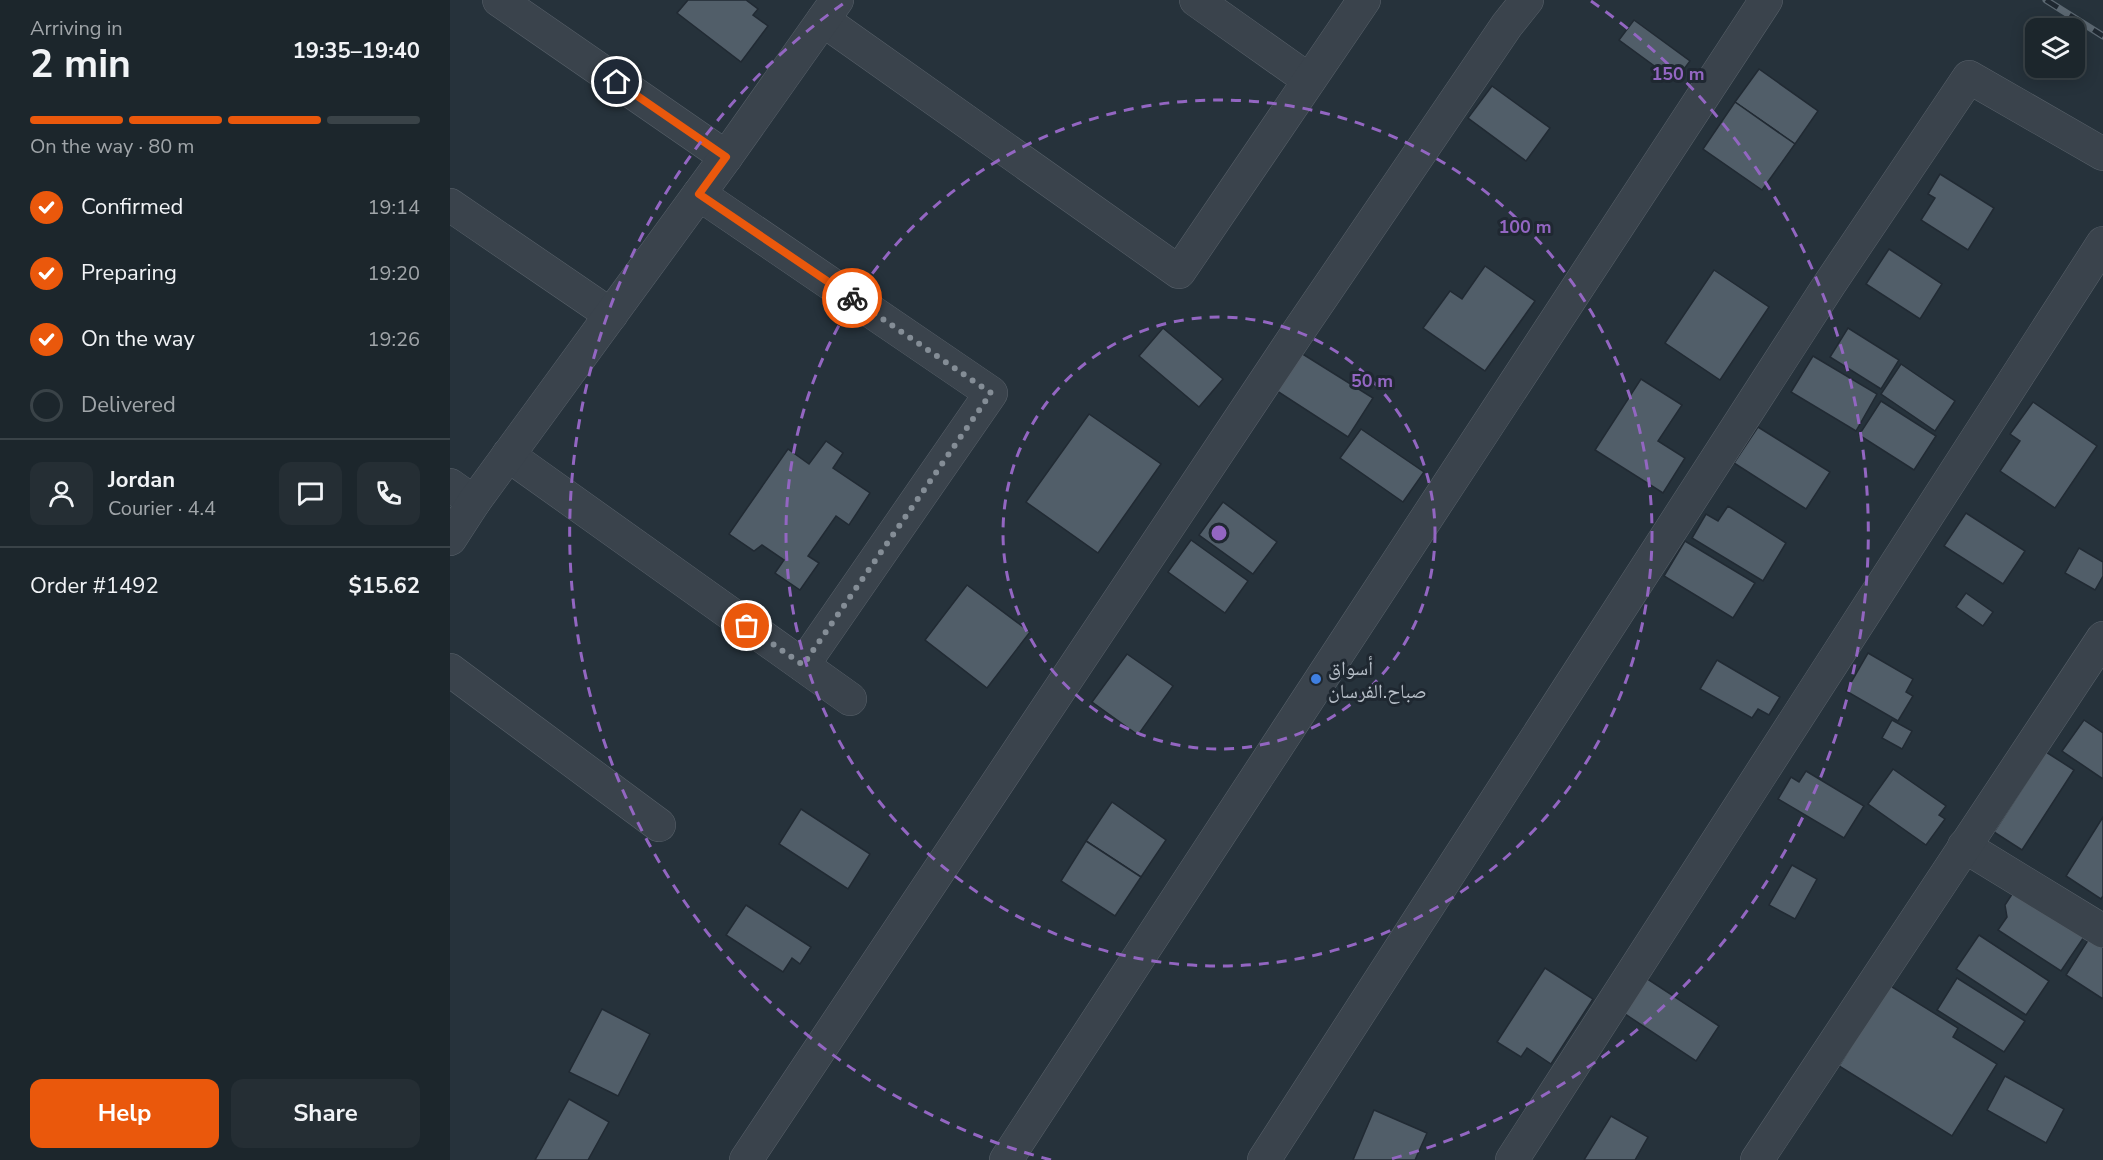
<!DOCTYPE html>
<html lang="en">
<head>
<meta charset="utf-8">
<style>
  body { margin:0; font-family:"Nunito Sans","Noto Naskh Arabic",sans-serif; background:#252e34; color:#f1f3f6; height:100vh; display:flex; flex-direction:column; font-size:22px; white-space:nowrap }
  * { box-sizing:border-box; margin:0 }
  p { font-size:20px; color:#a0a5a9 }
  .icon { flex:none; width:33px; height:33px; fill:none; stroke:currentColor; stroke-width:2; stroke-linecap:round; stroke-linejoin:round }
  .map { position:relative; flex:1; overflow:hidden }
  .side { display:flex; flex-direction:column; background:#1c262c; width:450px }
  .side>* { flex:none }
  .buttons { position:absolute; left:1575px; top:18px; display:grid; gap:12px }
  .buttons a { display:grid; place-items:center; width:60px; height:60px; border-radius:12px; background:#1c262c; box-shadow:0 3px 15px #0003,0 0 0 2px #3a4348; font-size:30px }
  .pin { position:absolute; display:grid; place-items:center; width:51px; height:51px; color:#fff; margin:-26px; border:3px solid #fff; border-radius:50%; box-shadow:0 2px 6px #0007 }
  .courier { position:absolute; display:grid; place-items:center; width:60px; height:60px; margin:-30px; border:4px solid #ea580c; border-radius:50%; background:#fff; color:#222; box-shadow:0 2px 8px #0007 }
  .headline em { font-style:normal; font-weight:700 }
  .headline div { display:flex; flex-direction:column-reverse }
  .headline { display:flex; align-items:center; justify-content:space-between; height:102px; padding:0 30px }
  h1 { font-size:39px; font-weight:700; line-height:45px }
  .bar { display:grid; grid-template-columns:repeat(4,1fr); gap:9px 6px; align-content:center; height:72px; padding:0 30px }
  .bar i { height:8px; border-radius:4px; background:#3a4348 }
  .bar .selected { background:#ea580c }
  .bar p { grid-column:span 4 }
  .line { display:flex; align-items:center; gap:15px; padding:0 30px; border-top:2px solid #3a4348 }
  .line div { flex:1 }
  .round { display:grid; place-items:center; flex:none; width:63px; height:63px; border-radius:12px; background:#252e34 }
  ol { padding:0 30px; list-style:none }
  li { display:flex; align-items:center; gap:18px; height:66px }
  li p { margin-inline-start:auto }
  li .icon { padding:6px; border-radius:50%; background:#ea580c; color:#fff; stroke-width:4 }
  li:last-child { color:#a0a5a9 }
  li i { width:33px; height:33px; border:3px solid #3a4348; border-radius:50% }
  .button { display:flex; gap:12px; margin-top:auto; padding:12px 30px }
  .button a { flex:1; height:69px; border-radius:12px; background:#ea580c; color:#fff; font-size:24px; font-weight:700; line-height:69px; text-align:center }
  .button a+a { background:#252e34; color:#f1f3f6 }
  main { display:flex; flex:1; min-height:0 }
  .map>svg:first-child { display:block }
  .building { fill:#515e69; stroke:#212a33; stroke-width:1.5 }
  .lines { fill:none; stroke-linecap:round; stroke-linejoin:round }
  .minor-casing { stroke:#58616a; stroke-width:34 }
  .minor { stroke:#3a434c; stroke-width:33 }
  .rail-casing { stroke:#5c6872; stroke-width:7 }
  .rail { stroke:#1f2831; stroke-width:4.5; stroke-dasharray:14; stroke-linecap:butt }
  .done { stroke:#848d96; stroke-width:6; stroke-dasharray:0 10.8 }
  .route { stroke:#ea580c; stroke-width:8 }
  .ring { fill:none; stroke:#9366c2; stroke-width:3; stroke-dasharray:10 8 }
  .shop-dot { fill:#3f7fe0; stroke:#1f2831; stroke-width:2 }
  .labels { text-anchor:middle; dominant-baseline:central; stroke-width:6; stroke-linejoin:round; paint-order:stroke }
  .poi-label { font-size:20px; fill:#b6bec7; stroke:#1f2831; text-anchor:start }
  .centre { fill:#9366c2; stroke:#1f2831; stroke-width:3 }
  .ring-label { font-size:18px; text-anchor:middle; font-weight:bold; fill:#9366c2; stroke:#1f2831; stroke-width:6; stroke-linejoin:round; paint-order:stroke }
</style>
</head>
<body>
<main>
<section class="side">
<div class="headline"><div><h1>2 min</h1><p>Arriving in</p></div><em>19:35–19:40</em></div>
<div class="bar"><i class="selected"></i><i class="selected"></i><i class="selected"></i><i></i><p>On the way · 80 m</p></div>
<ol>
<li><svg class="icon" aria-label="check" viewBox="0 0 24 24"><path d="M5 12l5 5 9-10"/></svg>Confirmed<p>19:14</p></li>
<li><svg class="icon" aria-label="check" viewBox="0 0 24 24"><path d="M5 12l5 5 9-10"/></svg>Preparing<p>19:20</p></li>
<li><svg class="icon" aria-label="check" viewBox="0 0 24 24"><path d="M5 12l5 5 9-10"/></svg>On the way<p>19:26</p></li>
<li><i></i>Delivered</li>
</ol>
<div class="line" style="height:108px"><a class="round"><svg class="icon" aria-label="person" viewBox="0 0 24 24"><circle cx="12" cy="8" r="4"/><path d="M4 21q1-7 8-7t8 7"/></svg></a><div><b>Jordan</b><p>Courier · 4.4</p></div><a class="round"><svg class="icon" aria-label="chat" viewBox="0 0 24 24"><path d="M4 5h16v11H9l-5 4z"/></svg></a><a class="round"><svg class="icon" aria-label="phone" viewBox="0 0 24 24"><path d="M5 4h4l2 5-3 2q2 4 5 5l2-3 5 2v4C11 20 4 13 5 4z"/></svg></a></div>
<div class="line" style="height:78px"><div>Order #1492</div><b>$15.62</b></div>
<div class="button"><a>Help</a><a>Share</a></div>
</section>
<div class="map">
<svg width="1653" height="1160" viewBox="0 0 1653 1160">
  <rect width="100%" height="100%" fill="#26323b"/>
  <g class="building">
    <polygon points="238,0 296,0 308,9 303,15 318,26 291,62 227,13"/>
    <polygon points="1184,20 1240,61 1225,81 1169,40"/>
    <polygon points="1309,69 1368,111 1345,144 1285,102"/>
    <polygon points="1042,86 1100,128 1076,161 1018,118"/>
    <polygon points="1285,102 1345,144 1312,190 1253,149"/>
    <polygon points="1490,174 1544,208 1518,250 1471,220 1485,198 1478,194"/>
    <polygon points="1439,249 1492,284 1470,319 1416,284"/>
    <polygon points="1035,266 1085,301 1035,371 973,328 1000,291 1012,299"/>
    <polygon points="1264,270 1319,307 1270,380 1215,343"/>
    <polygon points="713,328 773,379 749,407 689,356"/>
    <polygon points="1398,328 1449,360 1431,389 1380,357"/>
    <polygon points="851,353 923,398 898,437 827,391"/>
    <polygon points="1363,356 1427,394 1406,431 1341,392"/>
    <polygon points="1451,364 1505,401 1485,431 1431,394"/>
    <polygon points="1191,379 1232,405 1208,441 1235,458 1213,493 1145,450"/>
    <polygon points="1431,401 1486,436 1464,470 1409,435"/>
    <polygon points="1583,402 1647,446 1605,508 1550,471 1570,441 1560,434"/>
    <polygon points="639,414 711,464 648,553 576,502"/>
    <polygon points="1308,427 1380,472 1356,509 1284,463"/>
    <polygon points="911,429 974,472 953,502 890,458"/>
    <polygon points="376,441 393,453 383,468 420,493 399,525 386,516 358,556 369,563 350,590 325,573 334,560 312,545 304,551 279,534 338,449 359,464"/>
    <polygon points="773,502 827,542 803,574 749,535"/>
    <polygon points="1278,506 1336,543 1313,581 1242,538 1256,514 1268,521"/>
    <polygon points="1516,513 1575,551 1553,584 1494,546"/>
    <polygon points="741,540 798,581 775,613 718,572"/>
    <polygon points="1235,541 1305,583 1283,618 1214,576"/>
    <polygon points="1629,548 1653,562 1653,576 1645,590 1615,573"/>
    <polygon points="517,585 580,632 537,688 475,640"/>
    <polygon points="1516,593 1543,612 1533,626 1506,607"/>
    <polygon points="1418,653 1463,679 1456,692 1463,696 1448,721 1396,691"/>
    <polygon points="677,654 723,686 688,735 642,702"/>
    <polygon points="1267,660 1330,697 1319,715 1308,709 1302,718 1250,689"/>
    <polygon points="1442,720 1462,731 1452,749 1432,738"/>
    <polygon points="1634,720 1653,733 1653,779 1612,751"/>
    <polygon points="1596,752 1624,770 1572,850 1544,832"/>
    <polygon points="1443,769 1496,806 1489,815 1495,819 1476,845 1418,804"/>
    <polygon points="1356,771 1414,806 1394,838 1328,799 1341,777 1349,782"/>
    <polygon points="662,802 716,840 691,877 636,841"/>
    <polygon points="351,809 420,854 398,889 329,844"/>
    <polygon points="1653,817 1653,896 1651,899 1616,876"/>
    <polygon points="636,841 691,877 665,916 611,881"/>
    <polygon points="1342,865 1367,879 1345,919 1319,905"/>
    <polygon points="1566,888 1636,934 1611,971 1548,930 1557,917 1555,905"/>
    <polygon points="296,905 361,947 350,964 342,958 333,972 276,935"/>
    <polygon points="1529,935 1599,981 1576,1015 1506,969"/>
    <polygon points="1640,937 1653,946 1653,999 1616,975"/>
    <polygon points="1095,968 1143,999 1101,1064 1077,1048 1071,1057 1047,1042"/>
    <polygon points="1196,978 1269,1026 1246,1061 1172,1012"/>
    <polygon points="1507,978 1575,1021 1554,1052 1487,1010"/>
    <polygon points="1439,985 1508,1028 1503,1037 1547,1064 1502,1136 1389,1066"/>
    <polygon points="152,1009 200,1034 168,1096 119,1072"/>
    <polygon points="1555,1076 1614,1109 1596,1143 1537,1110"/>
    <polygon points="119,1099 159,1122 138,1160 85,1160"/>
    <polygon points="924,1110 977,1133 965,1160 903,1160"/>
    <polygon points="1161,1116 1198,1137 1185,1160 1134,1160"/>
  </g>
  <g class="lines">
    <g class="minor-casing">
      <g id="minor">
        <polyline points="49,0 276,157"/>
        <polyline points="746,0 859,80"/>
        <polyline points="373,20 729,272 914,0"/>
        <polyline points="249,194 541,393 353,665"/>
        <polyline points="0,205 161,315"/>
        <polyline points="58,455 400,699"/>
        <polyline points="0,485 24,502"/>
        <polyline points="0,539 24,502 276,157 387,0"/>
        <polyline points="0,670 209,825"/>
        <polyline points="1514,846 1653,931"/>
        <polyline points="296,1160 846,335 1057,25 1077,0"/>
        <polyline points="556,1160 1316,0"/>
        <polyline points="814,1160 1379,285 1519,77 1653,154"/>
        <polyline points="1062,1160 1653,243"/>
        <polyline points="1307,1160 1653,638"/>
      </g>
    </g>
    <use href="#minor" class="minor"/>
    <g class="rail-casing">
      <polyline id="rail" points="1596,0 1653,36"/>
    </g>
    <use href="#rail" class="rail"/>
  </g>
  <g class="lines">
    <polyline class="done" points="297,626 353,665 541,393 402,298"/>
    <polyline class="route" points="167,82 276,157 249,194 402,298"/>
  </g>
  <g class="ring">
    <circle cx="769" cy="533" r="216"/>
    <circle cx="769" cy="533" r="433"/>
    <path d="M601 1160A649 649 0 0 1 397 1M1141 1A649 649 0 0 1 937 1160"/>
  </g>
  <circle class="shop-dot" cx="866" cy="679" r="6"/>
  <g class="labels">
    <g class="poi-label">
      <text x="878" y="668">أسواق<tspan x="878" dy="23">صباح.الفرسان</tspan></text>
    </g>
  </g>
  <circle cx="769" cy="533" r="9" class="centre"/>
  <g class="ring-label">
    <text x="1228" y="80">150 m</text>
    <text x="1075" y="233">100 m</text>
    <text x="922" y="387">50 m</text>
  </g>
</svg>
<div class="buttons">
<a><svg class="icon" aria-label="layers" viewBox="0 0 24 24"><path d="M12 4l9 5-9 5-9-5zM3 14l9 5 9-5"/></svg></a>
</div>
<div class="pin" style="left:297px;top:626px;background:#ea580c"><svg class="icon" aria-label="bag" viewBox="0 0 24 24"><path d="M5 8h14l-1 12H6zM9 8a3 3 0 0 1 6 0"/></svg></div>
<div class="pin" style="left:167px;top:82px;background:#1f2937"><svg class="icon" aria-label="home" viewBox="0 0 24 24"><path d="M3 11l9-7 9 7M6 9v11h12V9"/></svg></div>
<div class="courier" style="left:402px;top:298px"><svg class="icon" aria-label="bike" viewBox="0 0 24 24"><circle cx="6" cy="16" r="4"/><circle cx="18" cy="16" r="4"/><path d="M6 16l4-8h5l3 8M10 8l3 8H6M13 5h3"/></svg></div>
</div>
</main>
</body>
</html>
